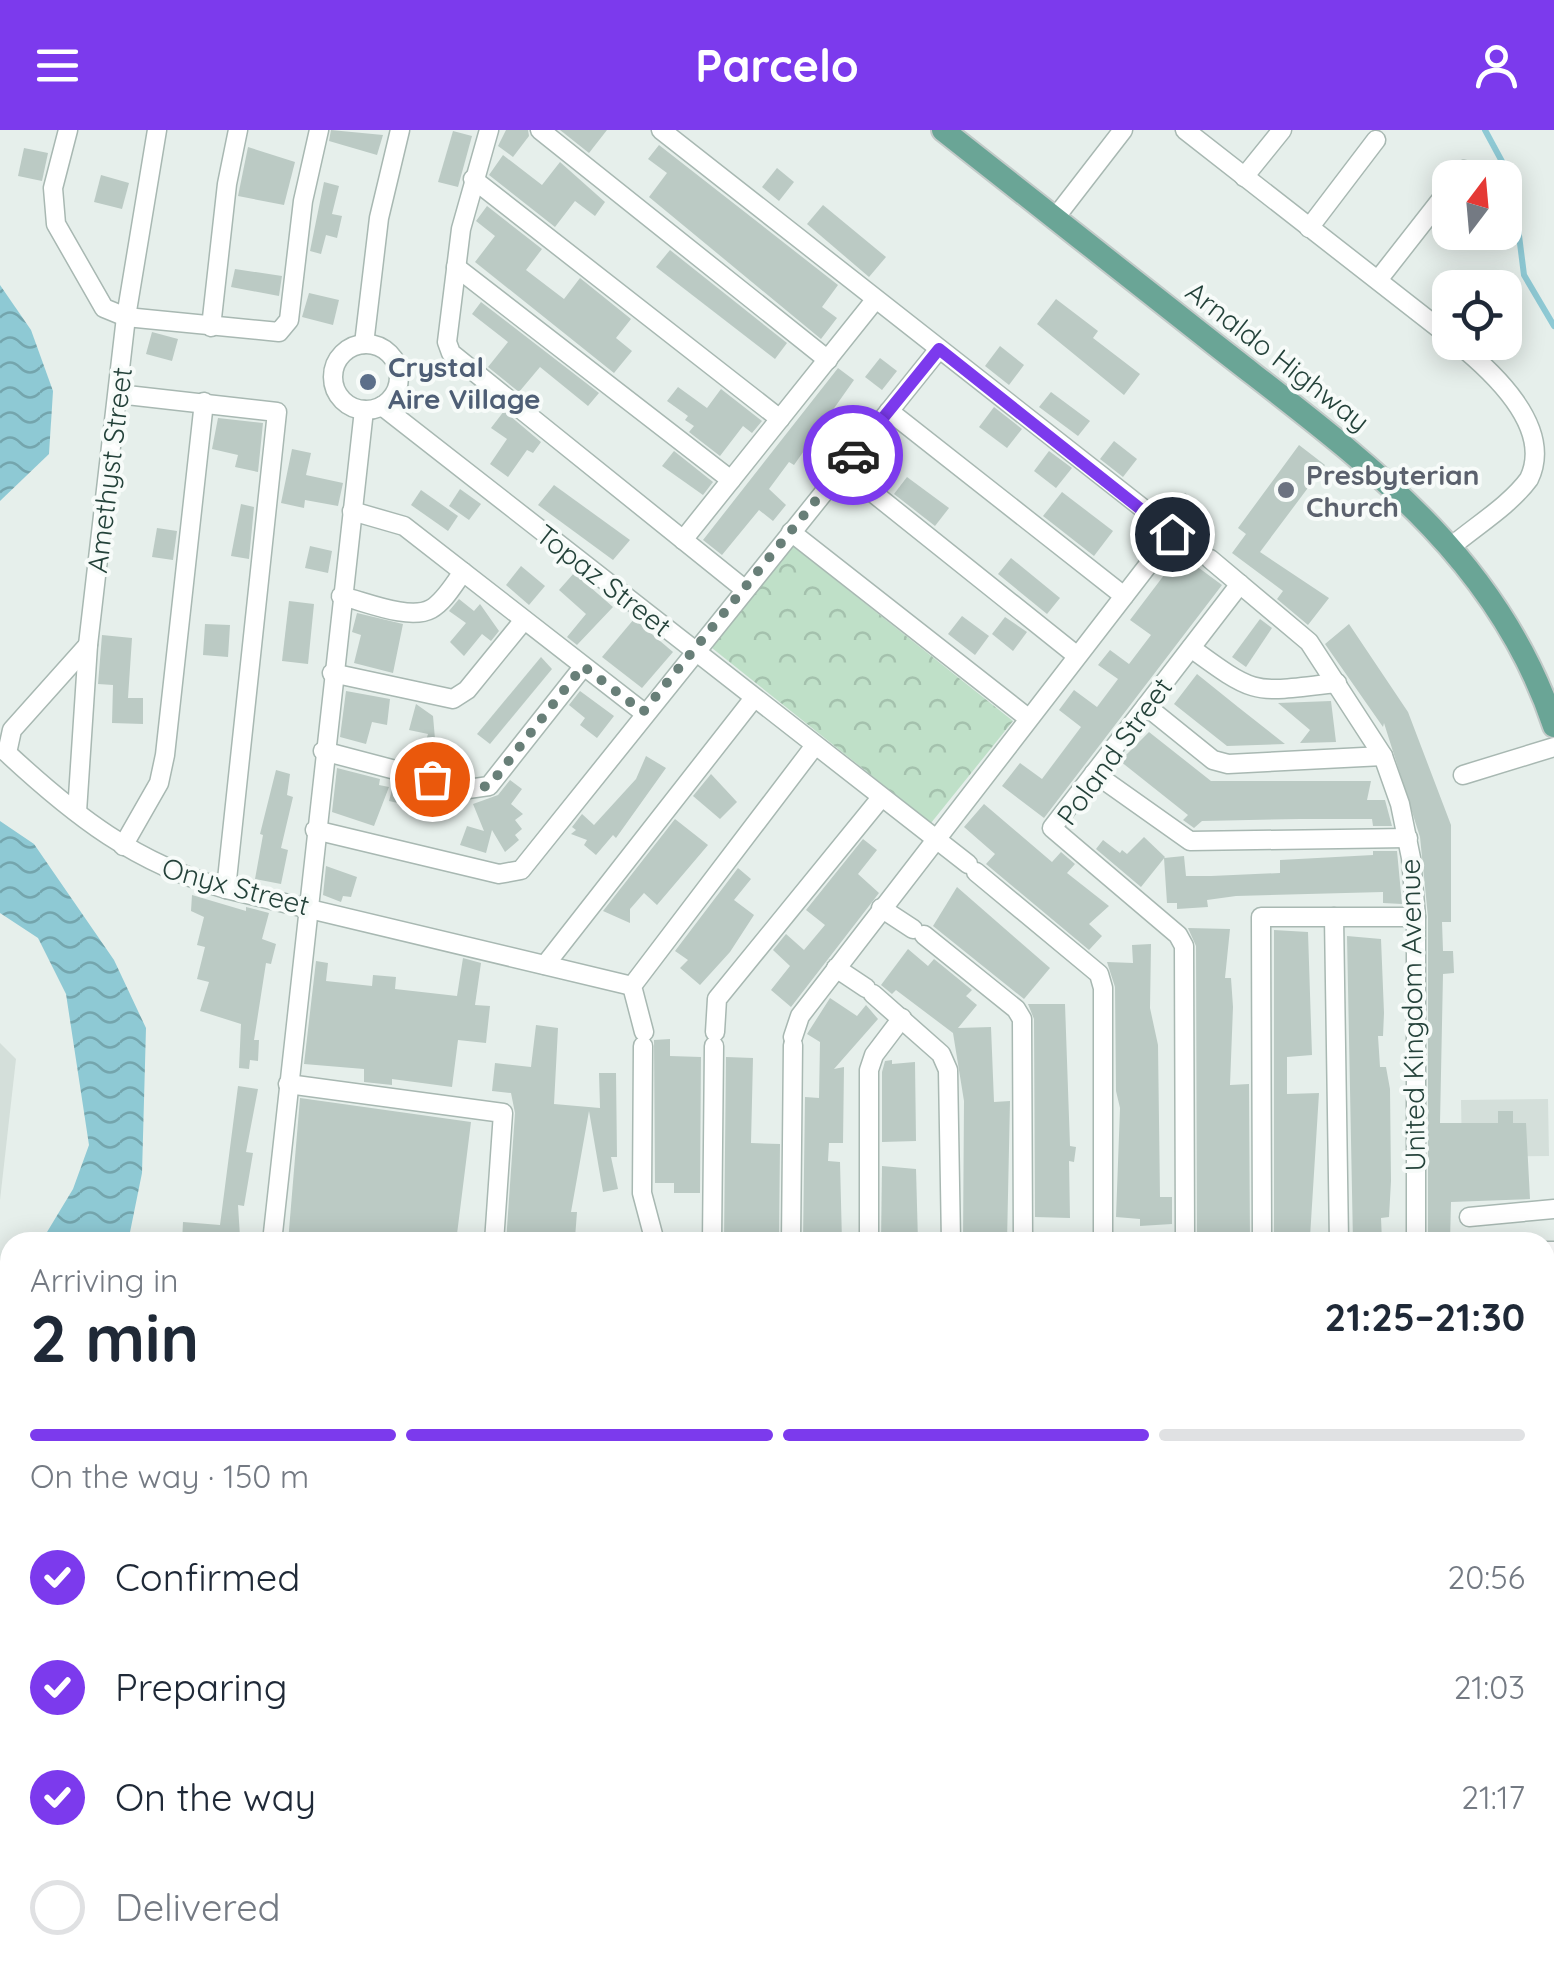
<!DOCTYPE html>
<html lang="en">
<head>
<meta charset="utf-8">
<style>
  body { margin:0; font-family:Quicksand,sans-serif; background:#f6f6f7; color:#1f2937; height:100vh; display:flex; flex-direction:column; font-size:38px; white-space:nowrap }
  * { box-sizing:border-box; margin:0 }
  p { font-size:32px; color:#747a83 }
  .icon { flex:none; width:55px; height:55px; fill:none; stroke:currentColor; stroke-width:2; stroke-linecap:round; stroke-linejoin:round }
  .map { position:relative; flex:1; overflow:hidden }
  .drawer { position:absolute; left:0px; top:1102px; width:1555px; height:752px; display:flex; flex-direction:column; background:#fff; border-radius:30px 30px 0 0; box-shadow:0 5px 25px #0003 }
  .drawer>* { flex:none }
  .needle { width:65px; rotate:16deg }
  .fabs { position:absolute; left:1432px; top:30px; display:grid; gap:20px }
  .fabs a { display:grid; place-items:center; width:90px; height:90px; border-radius:20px; background:#fff; box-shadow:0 5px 25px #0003; font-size:50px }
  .pin { position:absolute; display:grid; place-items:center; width:85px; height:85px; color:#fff; margin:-42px; border:5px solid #fff; border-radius:50%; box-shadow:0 2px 10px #0007 }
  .courier { position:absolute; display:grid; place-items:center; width:100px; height:100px; margin:-50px; border:8px solid #7c3aed; border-radius:50%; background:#fff; color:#222; box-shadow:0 2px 12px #0007 }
  .headline em { font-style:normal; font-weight:700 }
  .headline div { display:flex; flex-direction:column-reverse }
  .headline { display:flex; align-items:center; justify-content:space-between; height:170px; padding:0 30px }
  h1 { font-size:65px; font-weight:700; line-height:75px }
  .bar { display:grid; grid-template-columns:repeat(4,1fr); gap:15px 10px; align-content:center; height:120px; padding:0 30px }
  .bar i { height:12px; border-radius:8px; background:#e0e1e3 }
  .bar .active { background:#7c3aed }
  .bar p { grid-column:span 4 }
  ol { padding:0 30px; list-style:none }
  li { display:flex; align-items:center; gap:30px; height:110px }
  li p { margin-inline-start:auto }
  li .icon { padding:10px; border-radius:50%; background:#7c3aed; color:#fff; stroke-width:4 }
  li:last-child { color:#747a83 }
  li i { width:55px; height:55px; border:5px solid #e0e1e3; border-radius:50% }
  header { display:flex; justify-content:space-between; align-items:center; height:130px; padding:0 30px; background:#7c3aed; color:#fff; font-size:45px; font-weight:700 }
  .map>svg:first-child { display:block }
  .built { fill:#d4dfda }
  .park { fill:url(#park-crowns) }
  .water { fill:url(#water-waves) }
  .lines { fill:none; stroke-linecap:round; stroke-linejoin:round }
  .stream { stroke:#8ec9d4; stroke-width:6 }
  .building { fill:#bbcac4 }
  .minor-casing { stroke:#a8b8b2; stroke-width:21 }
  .major-casing { stroke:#c2cac8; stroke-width:26 }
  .minor { stroke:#fff; stroke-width:18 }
  .major { stroke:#6aa596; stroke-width:22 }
  .done { stroke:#687f78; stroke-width:10; stroke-dasharray:0 18 }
  .route { stroke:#7c3aed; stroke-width:12 }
  .service-dot { fill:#5c6f8a; stroke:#f7fbf9; stroke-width:4 }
  .worship-dot { fill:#6b7280; stroke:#f7fbf9; stroke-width:4 }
  .labels { text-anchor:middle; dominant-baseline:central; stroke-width:8; stroke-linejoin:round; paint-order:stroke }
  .street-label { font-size:28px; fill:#24423a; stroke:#f7fbf9 }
  .service-label { font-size:28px; font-weight:bold; fill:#4e5e75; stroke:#f7fbf9; text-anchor:start }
  .worship-label { font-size:28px; font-weight:bold; fill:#5b616d; stroke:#f7fbf9; text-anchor:start }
</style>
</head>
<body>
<header><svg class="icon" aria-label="menu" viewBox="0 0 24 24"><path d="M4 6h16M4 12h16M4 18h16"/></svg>Parcelo<svg class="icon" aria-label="person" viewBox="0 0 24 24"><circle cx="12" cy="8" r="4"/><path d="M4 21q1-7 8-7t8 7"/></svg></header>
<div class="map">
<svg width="1554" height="1853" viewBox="0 0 1554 1853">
  <defs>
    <pattern id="park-crowns" width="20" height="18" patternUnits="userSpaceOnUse" patternTransform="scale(2.5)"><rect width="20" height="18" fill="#bfe0c8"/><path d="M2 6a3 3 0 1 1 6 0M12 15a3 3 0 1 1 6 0" fill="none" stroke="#a4c1ad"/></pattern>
    <pattern id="water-waves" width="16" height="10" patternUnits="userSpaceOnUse" patternTransform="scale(2.5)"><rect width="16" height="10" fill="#8ec9d4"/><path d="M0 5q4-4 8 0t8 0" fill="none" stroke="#74a5ad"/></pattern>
  </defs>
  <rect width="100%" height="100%" fill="#e6efeb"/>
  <g class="built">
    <polygon points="0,913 16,929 0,1070"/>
    <polygon points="1548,969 1549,1026 1462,1027 1461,970"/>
    <polygon points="10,1292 10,1675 0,1663 0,1302"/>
  </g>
  <polygon class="park" points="793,416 1013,591 931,693 712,518"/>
  <g class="water">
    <polygon points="0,155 31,200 53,261 49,324 0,371"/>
    <polygon points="0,691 34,714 114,830 146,898 142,1043 128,1112 41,1112 73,1059 89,1015 66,864 38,808 0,783"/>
  </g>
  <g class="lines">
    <polyline class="stream" points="1485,0 1512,50 1524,145 1554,196"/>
  </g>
  <g class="building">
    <polygon points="331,0 383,5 377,25 329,11"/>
    <polygon points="506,0 528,0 529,6 513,27 498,16"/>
    <polygon points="560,0 607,0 589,23"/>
    <polygon points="453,1 472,6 458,57 438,52"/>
    <polygon points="659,15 838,155 822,177 837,188 821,209 649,67 667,43 648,29"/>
    <polygon points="248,17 295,32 284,75 238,66"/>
    <polygon points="24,18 48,23 42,51 18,46"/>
    <polygon points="503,25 542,55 560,32 605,72 595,86 575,71 555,97 489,45"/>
    <polygon points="777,38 794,52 779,71 762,57"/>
    <polygon points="101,45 129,53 122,79 94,72"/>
    <polygon points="324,52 339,56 332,84 342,86 337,108 326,105 321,124 310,121"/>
    <polygon points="823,75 886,127 869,147 807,94"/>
    <polygon points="487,76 542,119 526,140 564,169 580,148 631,189 616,208 632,221 614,243 475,132 495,106 476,91"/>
    <polygon points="670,120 787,213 775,229 656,137"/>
    <polygon points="235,139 282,146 279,166 231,157"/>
    <polygon points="309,163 339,170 333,195 302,187"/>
    <polygon points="1056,169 1098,201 1093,208 1140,244 1124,265 1037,194"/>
    <polygon points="481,172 599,263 588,276 540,237 519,262 488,237 508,212 472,184"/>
    <polygon points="152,202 178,209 172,231 146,224"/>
    <polygon points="1000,216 1024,235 1009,255 985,236"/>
    <polygon points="880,228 897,241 882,260 865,247"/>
    <polygon points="838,238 854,250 794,335 789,332 769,359 786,375 773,391 759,380 722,425 703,410"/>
    <polygon points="678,257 707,278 721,259 762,291 752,303 743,296 720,326 689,302 694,296 685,290 688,286 667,271"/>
    <polygon points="1051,262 1090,291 1078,306 1039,277"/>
    <polygon points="994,277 1022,299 1007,318 979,297"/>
    <polygon points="504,281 541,312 533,323 527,320 508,347 490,334 507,309 491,298"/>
    <polygon points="218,288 263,293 258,342 235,337 238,325 212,319"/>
    <polygon points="1114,311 1137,329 1123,347 1100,329"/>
    <polygon points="1299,315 1325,335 1260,422 1329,468 1308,495 1277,469 1283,461 1232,423 1246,404 1238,398"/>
    <polygon points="292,319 311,323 306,345 343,353 338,376 305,370 304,378 281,373"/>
    <polygon points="674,321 713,352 703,365 662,336"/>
    <polygon points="1049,321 1072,338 1056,358 1034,341"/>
    <polygon points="907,347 949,378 935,396 894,364"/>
    <polygon points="554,355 630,410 613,430 538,375"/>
    <polygon points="460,359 481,374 469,390 449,376"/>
    <polygon points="421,360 458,386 448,401 411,375"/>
    <polygon points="1062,362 1113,401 1094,426 1043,386"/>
    <polygon points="1185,363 1203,377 1189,395 1171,382"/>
    <polygon points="241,374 254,377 249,429 231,426"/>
    <polygon points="157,398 177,401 173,430 152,427"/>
    <polygon points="310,416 332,421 328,443 305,438"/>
    <polygon points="1180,424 1222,455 1044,688 1002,656 1020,633 1042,649 1081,597 1059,580 1074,560 1097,577 1118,549 1098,535 1110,520 1129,534 1151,505 1130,490"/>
    <polygon points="1011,428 1060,468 1047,484 998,444"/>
    <polygon points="521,436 545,456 529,475 506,455"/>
    <polygon points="574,443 613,477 577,515 567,507 586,484 559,460"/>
    <polygon points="459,469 474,481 480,474 499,501 491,511 482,504 464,526 450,512 466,493 449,481"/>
    <polygon points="289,471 314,474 308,534 282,531"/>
    <polygon points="357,483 403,494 393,543 354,533 361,505 352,502"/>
    <polygon points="962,486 989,506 975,525 948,504"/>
    <polygon points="1005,487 1027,502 1013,521 992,504"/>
    <polygon points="634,489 673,522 642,558 602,527"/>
    <polygon points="1260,489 1272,498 1246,537 1232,527"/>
    <polygon points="205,494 230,495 228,527 203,525"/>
    <polygon points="1349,494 1408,582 1451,695 1451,792 1442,792 1443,821 1453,821 1454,843 1443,844 1440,993 1498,993 1498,981 1513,981 1513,993 1526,993 1530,1069 1451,1072 1450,1112 1428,1112 1428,787 1420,707 1384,593 1383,597 1325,514"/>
    <polygon points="102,505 132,508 128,568 143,568 143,594 112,593 113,555 98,554"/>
    <polygon points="541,527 552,539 490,614 477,604"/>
    <polygon points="1197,544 1238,577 1285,614 1227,616 1174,574"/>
    <polygon points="346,561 390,569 387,595 372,592 366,614 340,607"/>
    <polygon points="580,561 614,586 597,608 580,595 585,588 569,575"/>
    <polygon points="1331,571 1336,612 1300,613 1310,600 1278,573"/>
    <polygon points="416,574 433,586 435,609 456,615 452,636 419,633 428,604 409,600"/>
    <polygon points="1149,602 1211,651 1371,651 1367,670 1385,670 1392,696 1373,696 1372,689 1300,689 1202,691 1194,698 1183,690 1188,685 1120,631"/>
    <polygon points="646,626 666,638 616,708 613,705 596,725 584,715 587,710 571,704 576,700 572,697 582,684 594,695 636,649"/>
    <polygon points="337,638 380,649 379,655 389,657 374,696 332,682"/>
    <polygon points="276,640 290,644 287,665 293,667 281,718 288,720 281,754 255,749 263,705 260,704"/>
    <polygon points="711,644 737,672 720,689 693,666"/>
    <polygon points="510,650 522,659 511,674 523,684 515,690 522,699 515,705 519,710 505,722 492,700 486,723 460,715 467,696 484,701 473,674 498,665"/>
    <polygon points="394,652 446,666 442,683 389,671"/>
    <polygon points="984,674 1052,732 1061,722 1075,734 1067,743 1109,776 1089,794 1102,806 1089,820 986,734 995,724 964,697"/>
    <polygon points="675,689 708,715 657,775 644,763 630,779 630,793 603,781"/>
    <polygon points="1144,707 1165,727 1141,757 1096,719 1103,710 1120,723 1122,720 1127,724"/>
    <polygon points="863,709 877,720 858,744 879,763 791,877 771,860 790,836 773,820 786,804 804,820 825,795 806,780"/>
    <polygon points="1373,721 1397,721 1402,774 1383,773 1383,762 1236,766 1207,770 1208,777 1177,779 1177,773 1167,773 1164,728 1184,726 1186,746 1211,746 1280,743 1280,730 1373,725"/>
    <polygon points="326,736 357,747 351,767 343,766 341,772 323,765"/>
    <polygon points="738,738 751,749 734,770 754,785 730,822 700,855 680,838 688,830 675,821"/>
    <polygon points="957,757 1050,838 1024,869 933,796"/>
    <polygon points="192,765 246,781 246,777 269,783 262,809 276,814 271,834 266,833 254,910 259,910 258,931 250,930 249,939 239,938 241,894 200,881 209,852 197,849 205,817 197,815 204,787 191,781"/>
    <polygon points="1188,798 1230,799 1225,848 1231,848 1233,877 1230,955 1249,954 1250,1112 1197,1112 1196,816"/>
    <polygon points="1274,800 1308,802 1312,925 1287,927 1287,964 1319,963 1310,1107 1280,1112 1274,1112"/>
    <polygon points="1347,806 1381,809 1384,883 1383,906 1378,906 1380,937 1386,937 1390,959 1391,1051 1389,1087 1381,1088 1382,1111 1353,1112"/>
    <polygon points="1151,814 1150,878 1158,915 1160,1067 1172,1067 1172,1094 1140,1096 1140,1089 1116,1087 1120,978 1116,961 1115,857 1107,832 1133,833 1132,815"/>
    <polygon points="908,819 928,836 934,829 972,860 966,866 977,875 958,898 991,897 994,972 1010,971 1007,1112 963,1112 964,971 953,903 896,860 892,864 881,855"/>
    <polygon points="463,828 481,833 475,875 490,876 486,913 458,910 452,957 392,949 392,955 364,952 364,939 304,934 316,831 328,833 326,851 372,856 373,845 396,847 395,859 457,866"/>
    <polygon points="830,868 857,886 866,875 878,889 834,939 844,937 843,1013 829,1013 828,1031 840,1032 842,1112 803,1112 805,967 819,968 820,912 807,904"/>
    <polygon points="1028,874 1065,874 1070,1016 1076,1017 1074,1032 1069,1031 1070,1088 1035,1087 1034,889"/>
    <polygon points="536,895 558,898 554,974 600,978 599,943 616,943 617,1027 611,1027 618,1059 603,1062 589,981 571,1082 577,1082 575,1108 532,1104 531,1112 506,1112 515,983 511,963 492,961 495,933 531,937"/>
    <polygon points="670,909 670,926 701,927 700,1063 674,1063 674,1053 655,1053 654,910"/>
    <polygon points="726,927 753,928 751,1013 780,1014 779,1112 724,1112"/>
    <polygon points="892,930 892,934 915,932 916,1011 882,1012 882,942 885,931"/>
    <polygon points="238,956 258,959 246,1022 253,1023 244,1076 238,1075 240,1107 182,1112 183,1092 220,1095"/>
    <polygon points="300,968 471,992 456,1112 288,1112"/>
    <polygon points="882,1036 916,1039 918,1112 881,1112"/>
  </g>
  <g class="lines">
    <g class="minor-casing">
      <g id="minor">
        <polyline points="68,0 53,58 56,94 104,178 126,187 279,202 289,190 303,71 319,0"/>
        <polyline points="489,0 461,99 447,212 451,223 743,458"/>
        <polyline points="540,0 828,230"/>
        <polyline points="661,0 1201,424"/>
        <polyline points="1185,0 1450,207"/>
        <polyline points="1244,47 1282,0"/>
        <polyline points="1458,48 1464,40"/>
        <polyline points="473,49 780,289"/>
        <polyline points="1055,88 1123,0"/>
        <polyline points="1309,98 1376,10"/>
        <polyline points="456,137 731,350"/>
        <polyline points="1378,150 1450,58"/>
        <polyline points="211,197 227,54 238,0"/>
        <circle cx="366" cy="247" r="33"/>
        <polyline points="364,214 379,88 400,0"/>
        <polyline points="118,264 277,282 226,759"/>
        <polyline points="382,276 968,734"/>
        <polyline points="889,281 1124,466"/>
        <polyline points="842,338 1076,525"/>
        <polyline points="352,381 404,396 643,582"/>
        <polyline points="791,402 1028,588"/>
        <polyline points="683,410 875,170"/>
        <path d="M1452,416C1477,395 1510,375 1529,349C1554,297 1492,241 1456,212"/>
        <polyline points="1210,429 1309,512 1383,626 1400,674 1411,728 1416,787 1416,1112"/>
        <path d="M341,466C364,471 409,491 431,479C444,472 454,454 463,442"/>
        <path d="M88,515L12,600L7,623C76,687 135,733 226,759L632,856"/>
        <path d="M1191,518C1259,568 1254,562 1337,553"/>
        <polyline points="332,543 453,569 467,560 524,490"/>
        <polyline points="1146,576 1213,630 1228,634 1383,626"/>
        <polyline points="323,621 468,659 489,656 583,537"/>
        <polyline points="1094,643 1190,711 1408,708"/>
        <polyline points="1463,645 1554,617"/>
        <polyline points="77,682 88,515 126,187 157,0"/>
        <polyline points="315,700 499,744 521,740 939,219"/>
        <polyline points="123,716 159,653 165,625 204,272"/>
        <polyline points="976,742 1099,844 1103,858 1103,1112"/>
        <polyline points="881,778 913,799"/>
        <polyline points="1334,787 1339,1112"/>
        <polyline points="924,805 1016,879 1022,889 1023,1112"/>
        <polyline points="545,835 754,568"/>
        <polyline points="836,838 866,858"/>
        <polyline points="873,864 941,924 948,940 951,1112"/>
        <polyline points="644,902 632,856 813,618"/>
        <polyline points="715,902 717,869 880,669"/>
        <polyline points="793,907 800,886 1172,404"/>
        <polyline points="643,916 642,1063 655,1112"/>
        <polyline points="288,954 503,983 494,1112"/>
        <polyline points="1469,1087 1554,1079"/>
        <polyline points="272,1112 364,280"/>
        <polyline points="712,1112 714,916"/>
        <polyline points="791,1112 793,915"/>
        <polyline points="869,1112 869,940 874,925 902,888"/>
        <polyline points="1185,1112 1184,816 1178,805 1052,698 1240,454"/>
        <polyline points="1262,1112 1261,787 1416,787"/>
        <polyline points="1545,1121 1554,1121"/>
        <polyline points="1545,1145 1554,1145"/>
        <polyline points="1545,1371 1554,1367"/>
        <polyline points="1545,1547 1554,1547"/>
        <polyline points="1545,1598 1554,1597"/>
        <polyline points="1545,1661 1554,1661"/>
        <polyline points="1545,1718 1554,1719"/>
        <polyline points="264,1845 264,1853"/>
        <polyline points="674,1845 674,1853"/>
        <polyline points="746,1845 746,1853"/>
        <polyline points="1021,1845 1021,1853"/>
        <polyline points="1158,1845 1158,1853"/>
        <polyline points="1301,1845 1301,1853"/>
        <polyline points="1452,1845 1477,1853"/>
        <polyline points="380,1848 554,1845"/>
        <polyline points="889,1853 889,1845"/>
        <polyline points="1365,1853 1365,1845"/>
      </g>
    </g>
    <g class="major-casing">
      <path id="major" d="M943,0C1034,72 1126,144 1217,216C1356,325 1496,421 1554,596"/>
    </g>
    <use href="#minor" class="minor"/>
    <use href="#major" class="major"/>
  </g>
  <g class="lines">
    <polyline class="done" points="432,649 468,658 489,656 583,536 643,582 853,325"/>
    <polyline class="route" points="853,325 939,219 1172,404"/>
  </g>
  <circle class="service-dot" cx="368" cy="252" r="10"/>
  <circle class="worship-dot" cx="1286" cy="360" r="10"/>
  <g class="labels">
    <g class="street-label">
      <text transform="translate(1278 226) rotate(38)">Arnaldo Highway</text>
      <text transform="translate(109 340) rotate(-83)">Amethyst Street</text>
      <text transform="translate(604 450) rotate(38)">Topaz Street</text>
      <text transform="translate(1114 621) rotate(-54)">Poland Street</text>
      <text transform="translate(236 756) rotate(15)">Onyx Street</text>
      <text transform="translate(1412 885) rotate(-91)">United Kingdom Avenue</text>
    </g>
    <g class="service-label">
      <text x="388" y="236">Crystal<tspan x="388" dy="32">Aire Village</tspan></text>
    </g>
    <g class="worship-label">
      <text x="1306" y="344">Presbyterian<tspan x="1306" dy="32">Church</tspan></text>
    </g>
  </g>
</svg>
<div class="fabs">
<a><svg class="needle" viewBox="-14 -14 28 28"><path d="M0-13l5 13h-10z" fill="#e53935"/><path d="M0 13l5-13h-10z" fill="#747a83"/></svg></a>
<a><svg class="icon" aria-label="locate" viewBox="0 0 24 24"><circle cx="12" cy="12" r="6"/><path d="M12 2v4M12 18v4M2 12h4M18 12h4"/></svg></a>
</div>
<div class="pin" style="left:432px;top:649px;background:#ea580c"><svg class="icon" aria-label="bag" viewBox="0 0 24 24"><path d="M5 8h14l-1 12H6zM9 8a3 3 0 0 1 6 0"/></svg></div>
<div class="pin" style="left:1172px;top:404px;background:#1f2937"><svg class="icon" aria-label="home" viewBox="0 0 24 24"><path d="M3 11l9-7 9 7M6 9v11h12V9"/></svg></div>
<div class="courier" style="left:853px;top:325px"><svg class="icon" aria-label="car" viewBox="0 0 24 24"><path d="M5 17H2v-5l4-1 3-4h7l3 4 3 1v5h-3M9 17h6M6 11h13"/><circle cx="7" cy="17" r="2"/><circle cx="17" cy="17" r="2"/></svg></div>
<section class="drawer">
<div class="headline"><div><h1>2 min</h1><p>Arriving in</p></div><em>21:25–21:30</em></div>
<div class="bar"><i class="active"></i><i class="active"></i><i class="active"></i><i></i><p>On the way · 150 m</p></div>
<ol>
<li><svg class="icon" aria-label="check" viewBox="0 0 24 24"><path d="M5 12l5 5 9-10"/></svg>Confirmed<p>20:56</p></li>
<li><svg class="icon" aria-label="check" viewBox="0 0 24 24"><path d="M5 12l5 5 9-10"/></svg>Preparing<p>21:03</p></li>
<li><svg class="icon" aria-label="check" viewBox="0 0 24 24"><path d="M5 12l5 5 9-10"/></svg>On the way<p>21:17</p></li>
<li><i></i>Delivered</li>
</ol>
</section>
</div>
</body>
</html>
